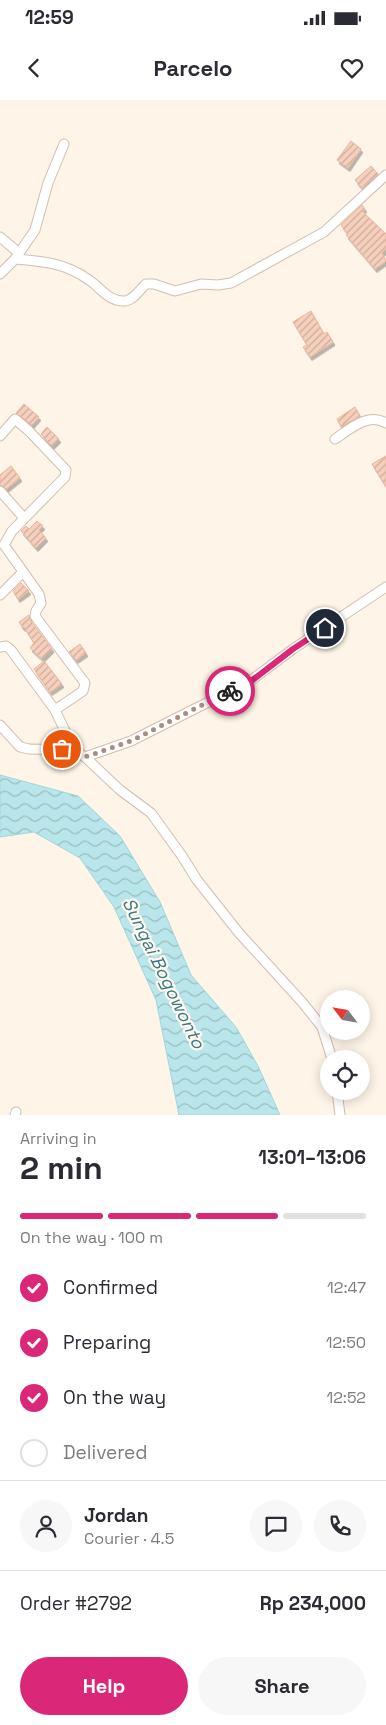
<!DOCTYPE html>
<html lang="en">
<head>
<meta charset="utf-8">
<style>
  body { margin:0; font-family:"Space Grotesk",sans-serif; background:#f7f7f7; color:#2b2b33; height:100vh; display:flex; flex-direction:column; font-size:19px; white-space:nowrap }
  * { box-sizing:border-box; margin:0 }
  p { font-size:16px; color:#7c7c81 }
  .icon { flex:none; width:28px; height:28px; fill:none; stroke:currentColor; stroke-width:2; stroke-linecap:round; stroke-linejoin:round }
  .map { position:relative; height:1015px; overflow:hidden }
  .drawer { display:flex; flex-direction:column; background:#fff; flex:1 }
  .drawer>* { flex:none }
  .needle { width:32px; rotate:301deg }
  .buttons { position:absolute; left:320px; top:890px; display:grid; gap:10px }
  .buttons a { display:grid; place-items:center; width:50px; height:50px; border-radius:50%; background:#fff; box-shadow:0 2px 12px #0003; font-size:25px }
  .pin { position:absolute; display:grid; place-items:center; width:42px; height:42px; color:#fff; margin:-21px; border:2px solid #fff; border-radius:50%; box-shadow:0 1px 5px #0007 }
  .courier { position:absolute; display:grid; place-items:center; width:50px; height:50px; margin:-25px; border:4px solid #db2777; border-radius:50%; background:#fff; color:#222; box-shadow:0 1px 6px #0007 }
  .headline em { font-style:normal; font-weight:700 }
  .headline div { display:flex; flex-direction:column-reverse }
  .headline { display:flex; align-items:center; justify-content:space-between; height:85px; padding:0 20px }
  h1 { font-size:32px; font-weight:700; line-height:38px }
  .bar { display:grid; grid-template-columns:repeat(4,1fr); gap:8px 5px; align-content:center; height:60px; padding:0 20px }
  .bar i { height:6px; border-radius:4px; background:#e1e1e2 }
  .bar .selected { background:#db2777 }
  .bar p { grid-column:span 4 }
  .line { display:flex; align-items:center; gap:12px; padding:0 20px; border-top:1px solid #e1e1e2 }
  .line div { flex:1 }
  .round { display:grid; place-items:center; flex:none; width:52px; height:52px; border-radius:26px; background:#f7f7f7 }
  ol { padding:0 20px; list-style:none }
  li { display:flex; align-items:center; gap:15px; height:55px }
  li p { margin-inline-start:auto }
  li .icon { padding:5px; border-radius:50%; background:#db2777; color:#fff; stroke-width:4 }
  li:last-child { color:#7c7c81 }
  li i { width:28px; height:28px; border:2px solid #e1e1e2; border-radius:50% }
  .primary-button { display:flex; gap:10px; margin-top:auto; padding:10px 20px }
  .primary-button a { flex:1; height:58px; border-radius:30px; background:#db2777; color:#fff; font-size:20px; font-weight:700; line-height:58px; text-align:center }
  .primary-button a+a { background:#f7f7f7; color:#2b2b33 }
  .status { display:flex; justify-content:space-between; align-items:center; height:35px; padding:0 25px; background:#fff; direction:ltr }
  .status svg { height:14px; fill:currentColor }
  header { display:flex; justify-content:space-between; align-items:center; height:65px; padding:0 20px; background:#fff; font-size:22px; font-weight:700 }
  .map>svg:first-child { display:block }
  .water { fill:url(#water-waves); stroke:#9ed7dd }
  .building { fill:url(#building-hatch); stroke:#ebb59b; filter:url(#shadow) }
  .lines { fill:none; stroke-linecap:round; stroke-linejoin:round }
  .minor-casing { stroke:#d4bdae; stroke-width:11 }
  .minor { stroke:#fff; stroke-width:9 }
  .done { stroke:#a98e80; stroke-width:5; stroke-dasharray:0 9 }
  .route { stroke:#db2777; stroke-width:6 }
  .labels { text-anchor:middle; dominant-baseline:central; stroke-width:4.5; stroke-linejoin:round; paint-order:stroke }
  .water-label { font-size:18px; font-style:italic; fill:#3a7a82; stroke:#fff8ef }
</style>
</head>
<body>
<div class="status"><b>12:59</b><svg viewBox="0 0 49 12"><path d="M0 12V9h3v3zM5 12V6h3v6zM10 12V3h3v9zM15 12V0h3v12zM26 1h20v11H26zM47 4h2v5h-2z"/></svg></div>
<header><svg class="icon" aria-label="back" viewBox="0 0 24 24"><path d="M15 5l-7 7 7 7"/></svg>Parcelo<svg class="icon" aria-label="heart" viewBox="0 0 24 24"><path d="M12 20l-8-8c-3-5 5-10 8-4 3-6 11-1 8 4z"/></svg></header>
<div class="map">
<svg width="386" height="1015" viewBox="0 0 386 1015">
  <defs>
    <pattern id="water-waves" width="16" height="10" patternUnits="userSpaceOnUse" patternTransform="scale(1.25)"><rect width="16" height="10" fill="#b9e6ea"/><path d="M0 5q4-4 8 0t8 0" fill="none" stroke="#9bbdc0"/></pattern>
    <pattern id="building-hatch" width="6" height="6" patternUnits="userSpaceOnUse" patternTransform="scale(1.25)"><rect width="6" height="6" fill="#f6d0bc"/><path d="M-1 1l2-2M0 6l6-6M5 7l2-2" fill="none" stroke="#ccac9b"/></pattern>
    <filter id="shadow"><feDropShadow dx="2" dy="3.5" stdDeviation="0" flood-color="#0004"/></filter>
  </defs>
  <rect width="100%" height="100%" fill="#fef4e7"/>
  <polygon class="water" points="0,675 78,696 120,736 160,802 191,875 236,927 258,966 280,1015 179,1015 156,900 114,807 80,758 34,732 0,737"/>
  <g class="building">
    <polygon points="351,41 361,49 348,68 337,60"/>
    <polygon points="371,66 378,74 362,88 355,80"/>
    <polygon points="362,105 365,109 362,111 386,134 386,149 382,153 386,161 375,169 346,135 348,134 341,125"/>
    <polygon points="311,211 324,234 327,232 333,242 310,257 303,247 307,245 293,222"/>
    <polygon points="24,304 39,317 32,325 16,313"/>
    <polygon points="355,307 360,316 341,327 337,319"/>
    <polygon points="47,327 59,339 52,346 41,334"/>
    <polygon points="386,356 386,387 372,364"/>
    <polygon points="11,366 20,378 6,389 0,385 0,375"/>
    <polygon points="37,421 43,426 39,430 46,438 36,448 21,431 26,426 29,429"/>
    <polygon points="21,483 29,491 18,499 13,491"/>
    <polygon points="29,515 30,520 52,549 42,559 30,548 34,543 24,527 23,528 19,522"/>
    <polygon points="80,544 86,553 76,560 69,552"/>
    <polygon points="44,561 62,584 50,592 34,569"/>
  </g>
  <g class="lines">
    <g class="minor-casing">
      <g id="minor">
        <polyline points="0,137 19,153"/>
        <path d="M15,159C42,161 66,163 89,180C101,188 109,202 125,201C134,200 140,189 146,184H154L175,191L201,184L218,185L231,183L324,132L386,75"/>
        <polyline points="0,174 15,159 35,130 48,83 64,44"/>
        <polyline points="0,336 15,319 29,331 66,370 65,377 12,431 4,445 39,494 41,503 36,511 35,516 85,583 83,591 55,610"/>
        <path d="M335,339C350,329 368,312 386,323"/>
        <polyline points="0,391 24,418"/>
        <polyline points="0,495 23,472"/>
        <polyline points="0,547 6,546 11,550 55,610 74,650"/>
        <polyline points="0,625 20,647 29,649 74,650 85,657 120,690 151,713 182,756 197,780 239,833 302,902 322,927 332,959"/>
        <polyline points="85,657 131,641 250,581 293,549 386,487"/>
        <polyline points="337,991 340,1015"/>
        <polyline points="15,1015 16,1012"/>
      </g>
    </g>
    <use href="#minor" class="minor"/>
  </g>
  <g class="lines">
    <polyline class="done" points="62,649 74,650 85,657 131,641 230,591"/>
    <polyline class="route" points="230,591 250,582 293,549 325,528"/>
  </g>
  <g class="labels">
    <g class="water-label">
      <text transform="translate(164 873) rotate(64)">Sungai Bogowonto</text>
    </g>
  </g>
</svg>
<div class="buttons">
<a><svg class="needle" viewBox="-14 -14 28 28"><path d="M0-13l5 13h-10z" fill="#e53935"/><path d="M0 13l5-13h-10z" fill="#7c7c81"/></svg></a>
<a><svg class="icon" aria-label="locate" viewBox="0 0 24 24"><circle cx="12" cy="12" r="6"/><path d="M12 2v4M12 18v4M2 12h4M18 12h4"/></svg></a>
</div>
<div class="pin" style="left:62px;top:649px;background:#ea580c"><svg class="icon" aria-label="bag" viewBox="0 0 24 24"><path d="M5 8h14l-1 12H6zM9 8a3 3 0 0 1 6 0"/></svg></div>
<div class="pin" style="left:325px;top:528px;background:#1f2937"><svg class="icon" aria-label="home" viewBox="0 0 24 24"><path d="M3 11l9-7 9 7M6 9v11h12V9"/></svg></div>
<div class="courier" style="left:230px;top:591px"><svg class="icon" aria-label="bike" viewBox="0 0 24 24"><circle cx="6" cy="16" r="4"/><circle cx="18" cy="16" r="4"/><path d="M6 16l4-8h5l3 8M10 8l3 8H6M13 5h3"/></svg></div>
</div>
<section class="drawer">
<div class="headline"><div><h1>2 min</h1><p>Arriving in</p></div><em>13:01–13:06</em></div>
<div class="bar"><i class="selected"></i><i class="selected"></i><i class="selected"></i><i></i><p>On the way · 100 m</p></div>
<ol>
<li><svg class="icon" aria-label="check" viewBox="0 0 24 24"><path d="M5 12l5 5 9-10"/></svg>Confirmed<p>12:47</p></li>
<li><svg class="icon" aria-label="check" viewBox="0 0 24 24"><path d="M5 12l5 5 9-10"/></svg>Preparing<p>12:50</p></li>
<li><svg class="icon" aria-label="check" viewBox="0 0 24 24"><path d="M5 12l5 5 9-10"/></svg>On the way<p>12:52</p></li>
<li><i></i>Delivered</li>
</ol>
<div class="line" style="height:90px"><a class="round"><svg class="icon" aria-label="person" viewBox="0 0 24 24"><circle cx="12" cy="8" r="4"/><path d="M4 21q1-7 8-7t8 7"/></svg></a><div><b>Jordan</b><p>Courier · 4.5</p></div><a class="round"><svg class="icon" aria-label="chat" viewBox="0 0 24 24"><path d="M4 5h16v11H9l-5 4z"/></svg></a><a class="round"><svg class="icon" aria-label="phone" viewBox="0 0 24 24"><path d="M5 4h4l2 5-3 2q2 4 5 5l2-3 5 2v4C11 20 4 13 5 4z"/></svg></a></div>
<div class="line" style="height:65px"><div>Order #2792</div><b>Rp 234,000</b></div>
<div class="primary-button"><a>Help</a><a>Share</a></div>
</section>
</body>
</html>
